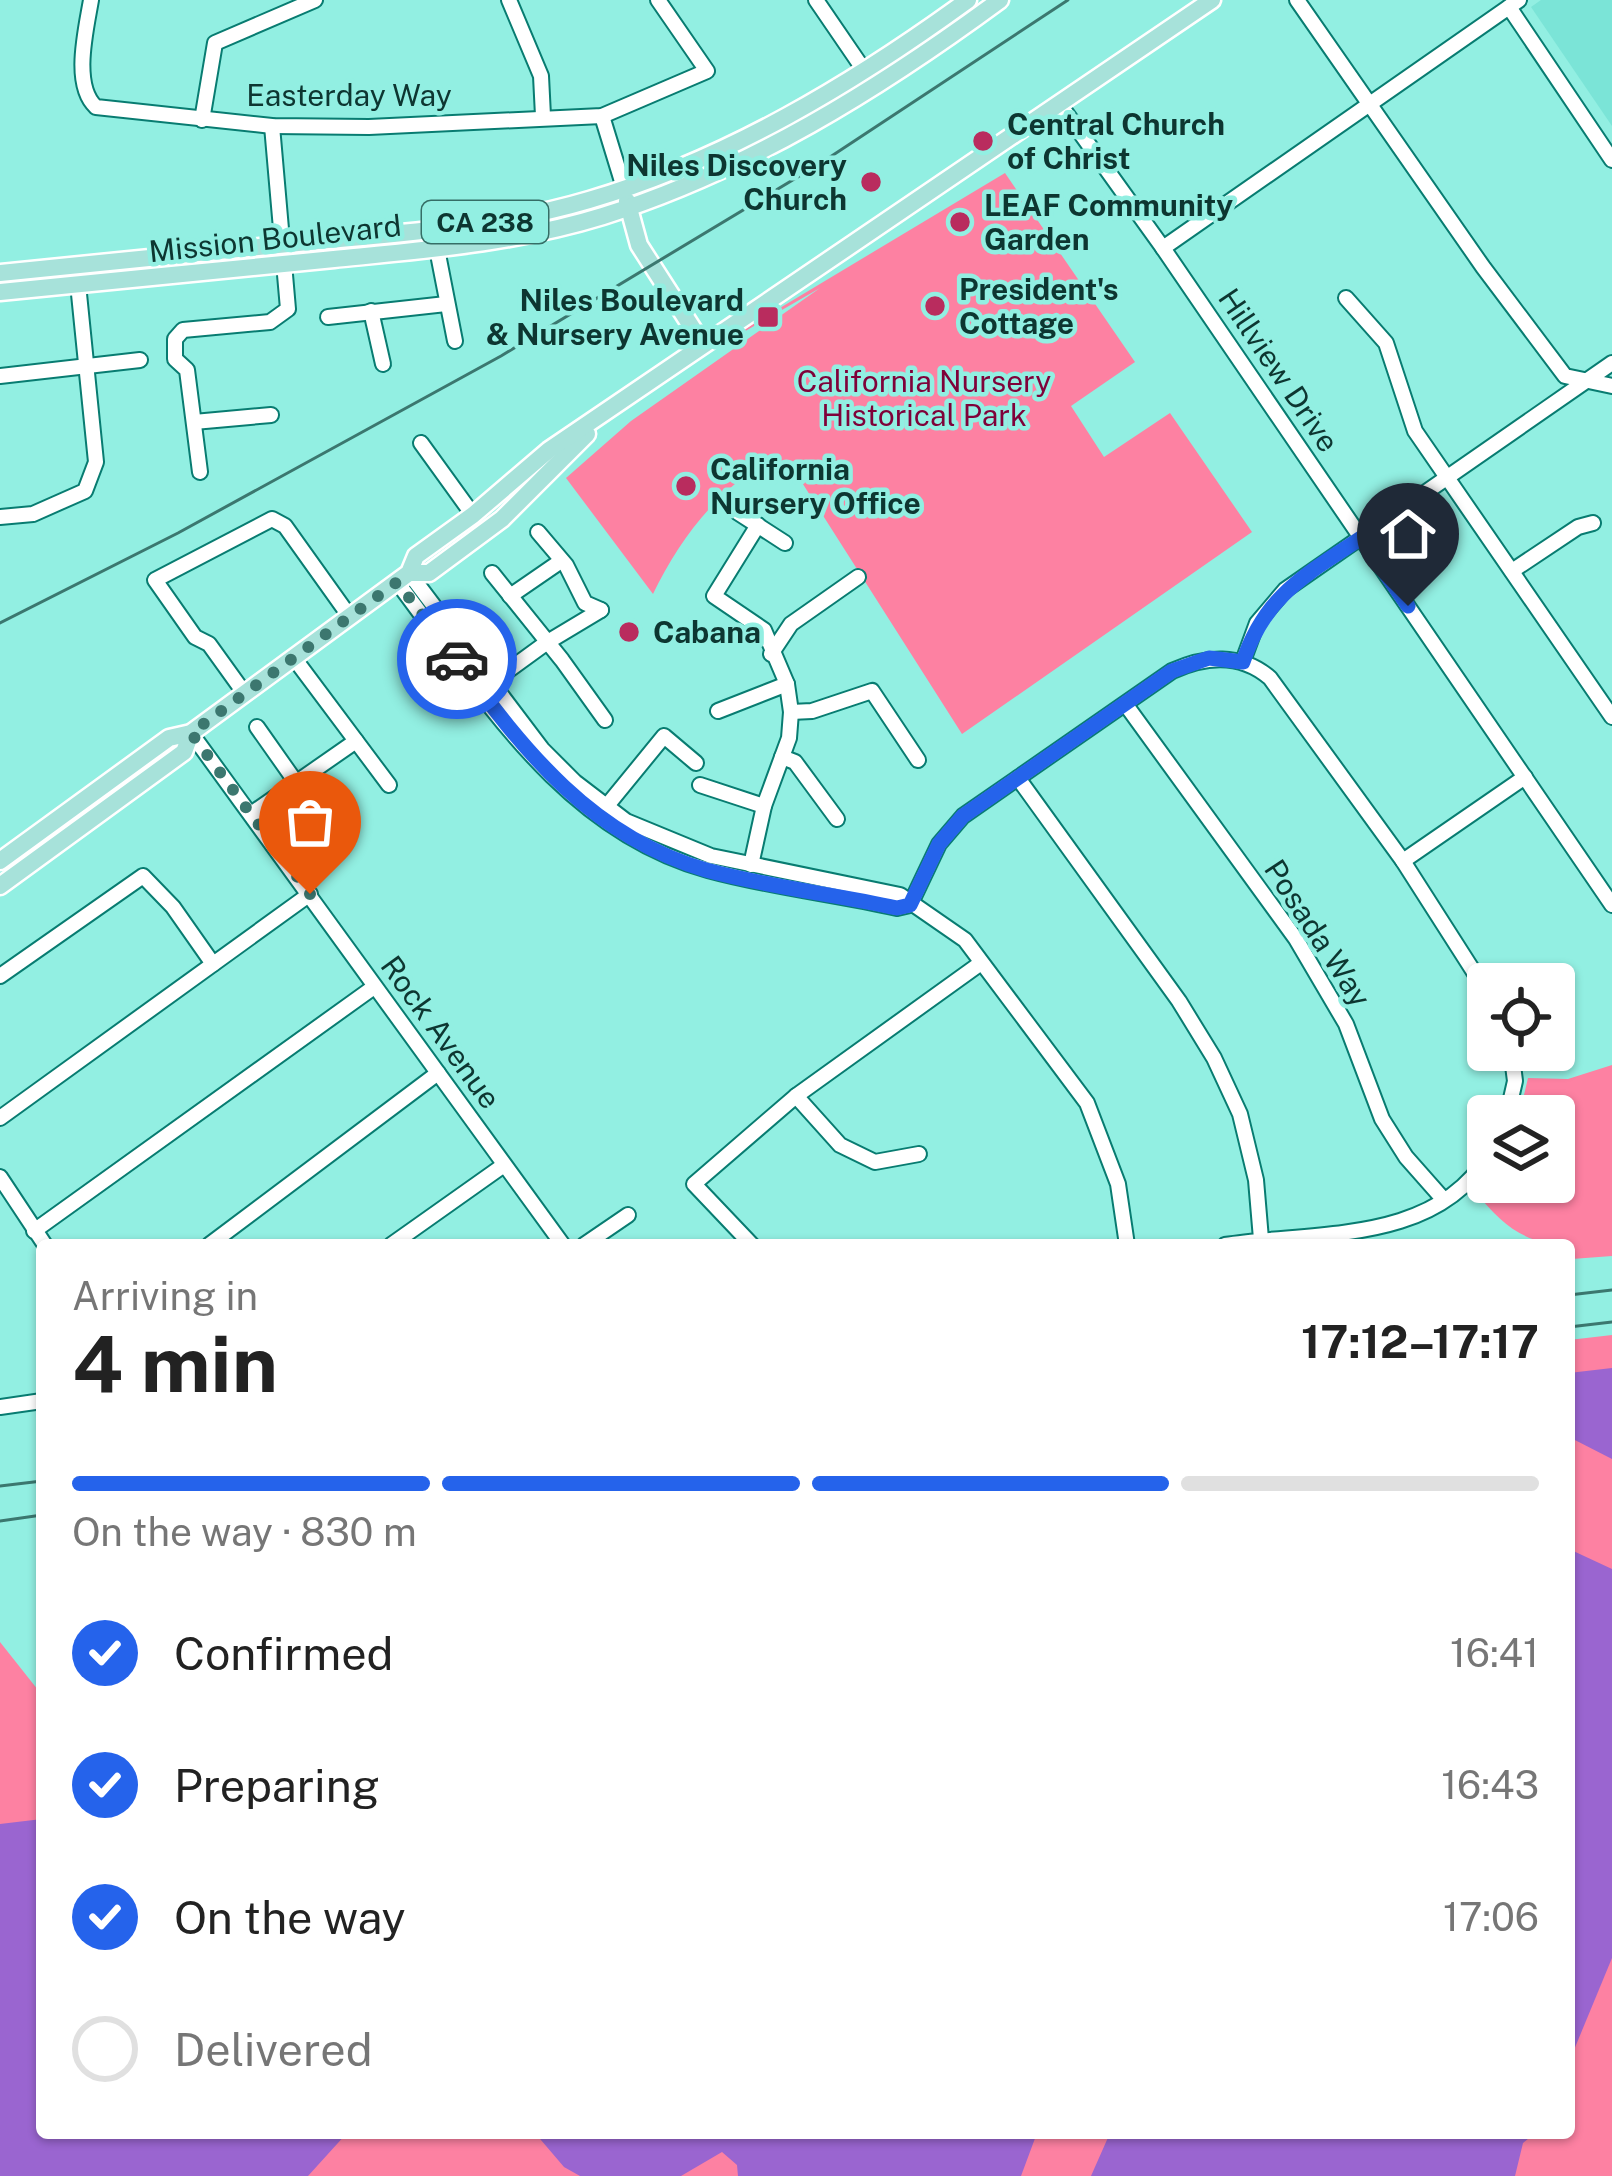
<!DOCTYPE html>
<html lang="en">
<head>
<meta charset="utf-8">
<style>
  body { margin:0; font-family:"Public Sans",sans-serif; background:#f6f6f6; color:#222; height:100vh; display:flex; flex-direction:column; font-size:45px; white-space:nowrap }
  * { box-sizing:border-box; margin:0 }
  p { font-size:39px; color:#767676 }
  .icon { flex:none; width:66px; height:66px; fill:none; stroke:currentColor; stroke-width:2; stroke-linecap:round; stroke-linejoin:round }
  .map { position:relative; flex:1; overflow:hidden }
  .panel { position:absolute; left:36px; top:1239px; width:1539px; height:900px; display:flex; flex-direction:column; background:#fff; border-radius:12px; box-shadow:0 3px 9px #0004 }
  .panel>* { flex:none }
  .tools { position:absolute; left:1467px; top:963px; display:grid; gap:24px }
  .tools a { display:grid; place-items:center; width:108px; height:108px; border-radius:12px; background:#fff; box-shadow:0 3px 9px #0004; font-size:60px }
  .pin { position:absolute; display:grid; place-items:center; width:102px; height:102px; color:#fff; margin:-123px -51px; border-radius:50% 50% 50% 0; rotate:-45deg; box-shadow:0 0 12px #0007 }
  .pin .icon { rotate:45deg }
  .courier { position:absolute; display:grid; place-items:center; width:120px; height:120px; margin:-60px; border:9px solid #2563eb; border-radius:50%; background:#fff; color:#222; box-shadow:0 3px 15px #0007 }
  .summary em { font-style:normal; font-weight:700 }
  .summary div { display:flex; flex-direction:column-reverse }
  .summary { display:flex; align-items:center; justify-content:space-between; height:204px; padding:0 36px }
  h1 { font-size:78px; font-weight:700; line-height:90px }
  .bar { display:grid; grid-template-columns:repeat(4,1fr); gap:18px 12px; align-content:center; height:144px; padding:0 36px }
  .bar i { height:15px; border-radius:9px; background:#e0e0e0 }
  .bar .active { background:#2563eb }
  .bar p { grid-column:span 4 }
  ol { padding:0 36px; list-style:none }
  li { display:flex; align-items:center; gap:36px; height:132px }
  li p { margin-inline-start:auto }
  li .icon { padding:12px; border-radius:50%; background:#2563eb; color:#fff; stroke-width:4 }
  li:last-child { color:#767676 }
  li i { width:66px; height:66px; border:6px solid #e0e0e0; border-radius:50% }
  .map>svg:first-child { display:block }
  .built { fill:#7be4d7 }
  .green { fill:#fd81a2 }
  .water { fill:#9a65d0 }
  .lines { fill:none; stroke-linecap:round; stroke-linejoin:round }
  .minor-casing { stroke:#087c71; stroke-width:18 }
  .major-casing { stroke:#fff; stroke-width:21 }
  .minor { stroke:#fff; stroke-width:14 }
  .major { stroke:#a7e2da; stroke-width:16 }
  .rail { stroke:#3b776f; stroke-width:3 }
  .done { stroke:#3c776f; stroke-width:12; stroke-dasharray:0 21.6 }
  .route { stroke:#2563eb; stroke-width:15 }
  .poi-dot { fill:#b92c5e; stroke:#92efe2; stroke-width:4.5 }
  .labels { text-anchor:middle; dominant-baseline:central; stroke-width:9; stroke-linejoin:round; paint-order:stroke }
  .shield { fill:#92efe2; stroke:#356e66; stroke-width:3 }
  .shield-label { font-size:27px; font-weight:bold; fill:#0d3631 }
  .street-label { font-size:30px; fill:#0d3631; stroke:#92efe2 }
  .poi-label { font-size:30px; font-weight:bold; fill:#0d3631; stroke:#92efe2; text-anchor:start }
  .park-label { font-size:30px; fill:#7f0139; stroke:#92efe2 }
</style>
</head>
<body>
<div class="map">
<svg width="1612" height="2176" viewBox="0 0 1612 2176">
  <rect width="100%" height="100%" fill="#92efe2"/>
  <polygon class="built" points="1541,0 1612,0 1612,126 1531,7"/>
  <g class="green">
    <path d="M1005,173L1135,362L1071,406L1104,457L1170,413L1252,532L962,734L801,481L765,463C715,492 678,542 653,594L566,478L631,421L820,288L638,393Z"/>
    <path d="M1612,1065V1256L1572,1259L1569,1245C1525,1245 1503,1225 1476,1193L1488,1176V1182H1554V1116H1519L1528,1078L1568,1079Z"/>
    <polygon points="1612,1335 1612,2176 0,2176 0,1642 42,1695 42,2133 1569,2133 1569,1340"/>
  </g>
  <g class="water">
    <polygon points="1612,1368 1612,1459 1569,1437 1569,1373"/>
    <polygon points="1569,1549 1612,1569 1612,1958 1569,2062"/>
    <polygon points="42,1819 42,2133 347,2133 308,2176 0,2176 0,1824"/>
    <polygon points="535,2133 1037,2133 1021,2176 738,2176 737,2165 722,2152 681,2176 580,2176 564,2167"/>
    <polygon points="1110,2133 1535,2133 1523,2143 1515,2176 1091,2176"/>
  </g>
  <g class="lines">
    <g class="minor-casing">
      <g id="minor">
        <path d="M91,0C86,30 72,85 96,107L272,126L369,127L602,116L707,71L658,0"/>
        <polyline points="509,0 541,76 543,116"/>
        <polyline points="816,0 868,76"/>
        <polyline points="1297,0 1483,267 1565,376 1612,386"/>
        <polyline points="1509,7 1612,160"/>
        <polyline points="1061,106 1163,248 1612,905"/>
        <polyline points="602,116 624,188"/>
        <polyline points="202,120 215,43 315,0"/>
        <polyline points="1163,248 1519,0"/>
        <polyline points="437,249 455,341"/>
        <polyline points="1346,298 1386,343 1415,431 1612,717"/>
        <polyline points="371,311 383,364"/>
        <polyline points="328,317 446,304"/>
        <polyline points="0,376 140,360"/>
        <polyline points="194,422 271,415"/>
        <polyline points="421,443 473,515"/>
        <polyline points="200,472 187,370 175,359 175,339 183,330 270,322 288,309 272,126"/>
        <polyline points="737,512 785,543"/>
        <polyline points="0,517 33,514 85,491 96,462 78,284"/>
        <polyline points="538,532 566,565 585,603 601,610"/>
        <polyline points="1512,571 1578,527 1593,523"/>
        <polyline points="409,573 542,749 575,782 626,821 711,856 900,895 965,940 1087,1103 1118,1184 1127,1245"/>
        <polyline points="492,573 562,660 605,720"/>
        <path d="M397,582C483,695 562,830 708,870C770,887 835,894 897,908L910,905"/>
        <polyline points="510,596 561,561"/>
        <polyline points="771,654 791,624 858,577"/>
        <polyline points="294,658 389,785"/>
        <polyline points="1243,661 1257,623 1285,590 1612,363"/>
        <polyline points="484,688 546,643 601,610"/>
        <polyline points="245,694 209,644 195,637 155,580 272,519 285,526 350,617"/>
        <polyline points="1126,705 1296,939 1346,1024 1382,1119 1406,1157 1444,1200"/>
        <polyline points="718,711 787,684"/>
        <polyline points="791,712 812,711 872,691 918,760"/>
        <polyline points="257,727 331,832"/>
        <polyline points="191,733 563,1245"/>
        <polyline points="782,757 795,762 837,819"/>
        <polyline points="1018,778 1179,1001 1214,1058 1240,1114 1256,1180 1261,1239"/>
        <polyline points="700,785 764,806"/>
        <polyline points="601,813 664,736 696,763"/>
        <polyline points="251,814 356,741"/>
        <polyline points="1403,861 1525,777"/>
        <polyline points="751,865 764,806 789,738 791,712 787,684 764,630 714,596 758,525"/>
        <path d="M910,905L939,844L963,816L1172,671C1205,656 1241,653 1270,678L1403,861L1488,994"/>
        <polyline points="0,976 143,876 173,907 213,964"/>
        <polyline points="796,1096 840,1145 875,1162 919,1154"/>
        <polyline points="1507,1116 1515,1081 1511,1050"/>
        <polyline points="0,1118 310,894"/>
        <polyline points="0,1177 45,1245"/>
        <polyline points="34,1231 374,987"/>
        <polyline points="209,1245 438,1073"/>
        <polyline points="391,1245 504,1165"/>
        <polyline points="584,1245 628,1215"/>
        <polyline points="752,1245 694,1184 796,1096 981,963"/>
        <path d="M1225,1245C1313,1231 1434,1245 1488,1156"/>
        <polyline points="0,1407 42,1401"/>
      </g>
    </g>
    <g class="major-casing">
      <g id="major">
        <polyline points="627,201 639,245 702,343"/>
        <path d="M0,273C109,262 218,251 328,240C415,232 505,225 589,200C726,160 854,83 968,0"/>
        <path d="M0,292C111,281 223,270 334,259C424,250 516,243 603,216C747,171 879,89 1000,0"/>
        <polyline points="409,573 429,573 502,519 587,434"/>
        <polyline points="0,861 169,738 191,733 409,573 416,556 473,515 549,450 1212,0"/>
        <polyline points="0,886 184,752 191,733"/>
      </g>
    </g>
    <use href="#minor" class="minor"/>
    <use href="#major" class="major"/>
    <g class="rail">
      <polyline points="0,623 178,533 501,356 821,163 1068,0"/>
      <polyline points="1569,1295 1612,1290"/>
      <polyline points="1569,1327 1612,1322"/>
      <polyline points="0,1486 42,1481"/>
      <polyline points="0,1521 42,1515"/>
    </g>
  </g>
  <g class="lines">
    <polyline class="done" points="310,894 191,733 397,582 457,659"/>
    <path class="route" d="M457,659C524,751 592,837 706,870C768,887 834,894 897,908L910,905L939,844L963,816L1172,671L1209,658L1243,662C1265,595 1306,575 1361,538L1408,606"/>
  </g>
  <g class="poi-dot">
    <circle cx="983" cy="141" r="12"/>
    <circle cx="871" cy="182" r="12"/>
    <circle cx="960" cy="222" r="12"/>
    <circle cx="935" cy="306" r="12"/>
    <rect x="756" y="305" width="24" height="24" rx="6"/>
    <circle cx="686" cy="486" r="12"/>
    <circle cx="629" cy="632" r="12"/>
  </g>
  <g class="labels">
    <rect class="shield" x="422" y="201" width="126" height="42" rx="9"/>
    <g class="shield-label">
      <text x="485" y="222">CA 238</text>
    </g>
    <g class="street-label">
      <text x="349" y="95">Easterday Way</text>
      <text transform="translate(275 238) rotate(-6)">Mission Boulevard</text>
      <text transform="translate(1279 370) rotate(56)">Hillview Drive</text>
      <text transform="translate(1318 933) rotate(57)">Posada Way</text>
      <text transform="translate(441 1032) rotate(54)">Rock Avenue</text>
    </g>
    <g class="poi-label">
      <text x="1007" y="124">Central Church<tspan x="1007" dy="34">of Christ</tspan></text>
      <text x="847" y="165" text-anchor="end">Niles Discovery<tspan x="847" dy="34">Church</tspan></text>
      <text x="984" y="205">LEAF Community<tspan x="984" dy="34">Garden</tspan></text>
      <text x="959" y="289">President's<tspan x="959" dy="34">Cottage</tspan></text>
      <text x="744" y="300" text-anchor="end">Niles Boulevard<tspan x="744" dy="34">&amp; Nursery Avenue</tspan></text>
      <text x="710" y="469">California<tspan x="710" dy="34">Nursery Office</tspan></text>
      <text x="653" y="632">Cabana</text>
    </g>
    <g class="park-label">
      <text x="924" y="381">California Nursery<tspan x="924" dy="34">Historical Park</tspan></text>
    </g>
  </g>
</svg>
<div class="tools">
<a><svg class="icon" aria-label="locate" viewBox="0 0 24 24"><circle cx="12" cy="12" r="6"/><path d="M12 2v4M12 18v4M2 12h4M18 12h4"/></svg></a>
<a><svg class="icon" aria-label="layers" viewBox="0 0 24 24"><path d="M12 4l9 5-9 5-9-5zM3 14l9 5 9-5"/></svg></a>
</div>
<div class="pin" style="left:310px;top:894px;background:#ea580c"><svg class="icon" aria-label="bag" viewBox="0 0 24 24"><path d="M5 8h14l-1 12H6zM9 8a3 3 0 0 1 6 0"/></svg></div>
<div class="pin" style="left:1408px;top:606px;background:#1f2937"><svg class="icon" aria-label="home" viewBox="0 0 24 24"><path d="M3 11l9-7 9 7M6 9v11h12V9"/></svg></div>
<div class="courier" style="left:457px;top:659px"><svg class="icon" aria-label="car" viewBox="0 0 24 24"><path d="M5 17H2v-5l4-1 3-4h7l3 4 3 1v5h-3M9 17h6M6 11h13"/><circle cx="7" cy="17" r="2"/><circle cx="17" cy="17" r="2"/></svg></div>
<section class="panel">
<div class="summary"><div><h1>4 min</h1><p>Arriving in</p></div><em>17:12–17:17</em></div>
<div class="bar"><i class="active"></i><i class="active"></i><i class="active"></i><i></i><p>On the way · 830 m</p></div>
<ol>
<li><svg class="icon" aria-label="check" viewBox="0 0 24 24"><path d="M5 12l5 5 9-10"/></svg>Confirmed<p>16:41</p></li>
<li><svg class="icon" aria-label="check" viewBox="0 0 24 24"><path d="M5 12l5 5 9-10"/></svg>Preparing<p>16:43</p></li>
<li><svg class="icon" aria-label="check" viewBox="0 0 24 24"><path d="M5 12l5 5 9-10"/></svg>On the way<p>17:06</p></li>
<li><i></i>Delivered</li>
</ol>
</section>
</div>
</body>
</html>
